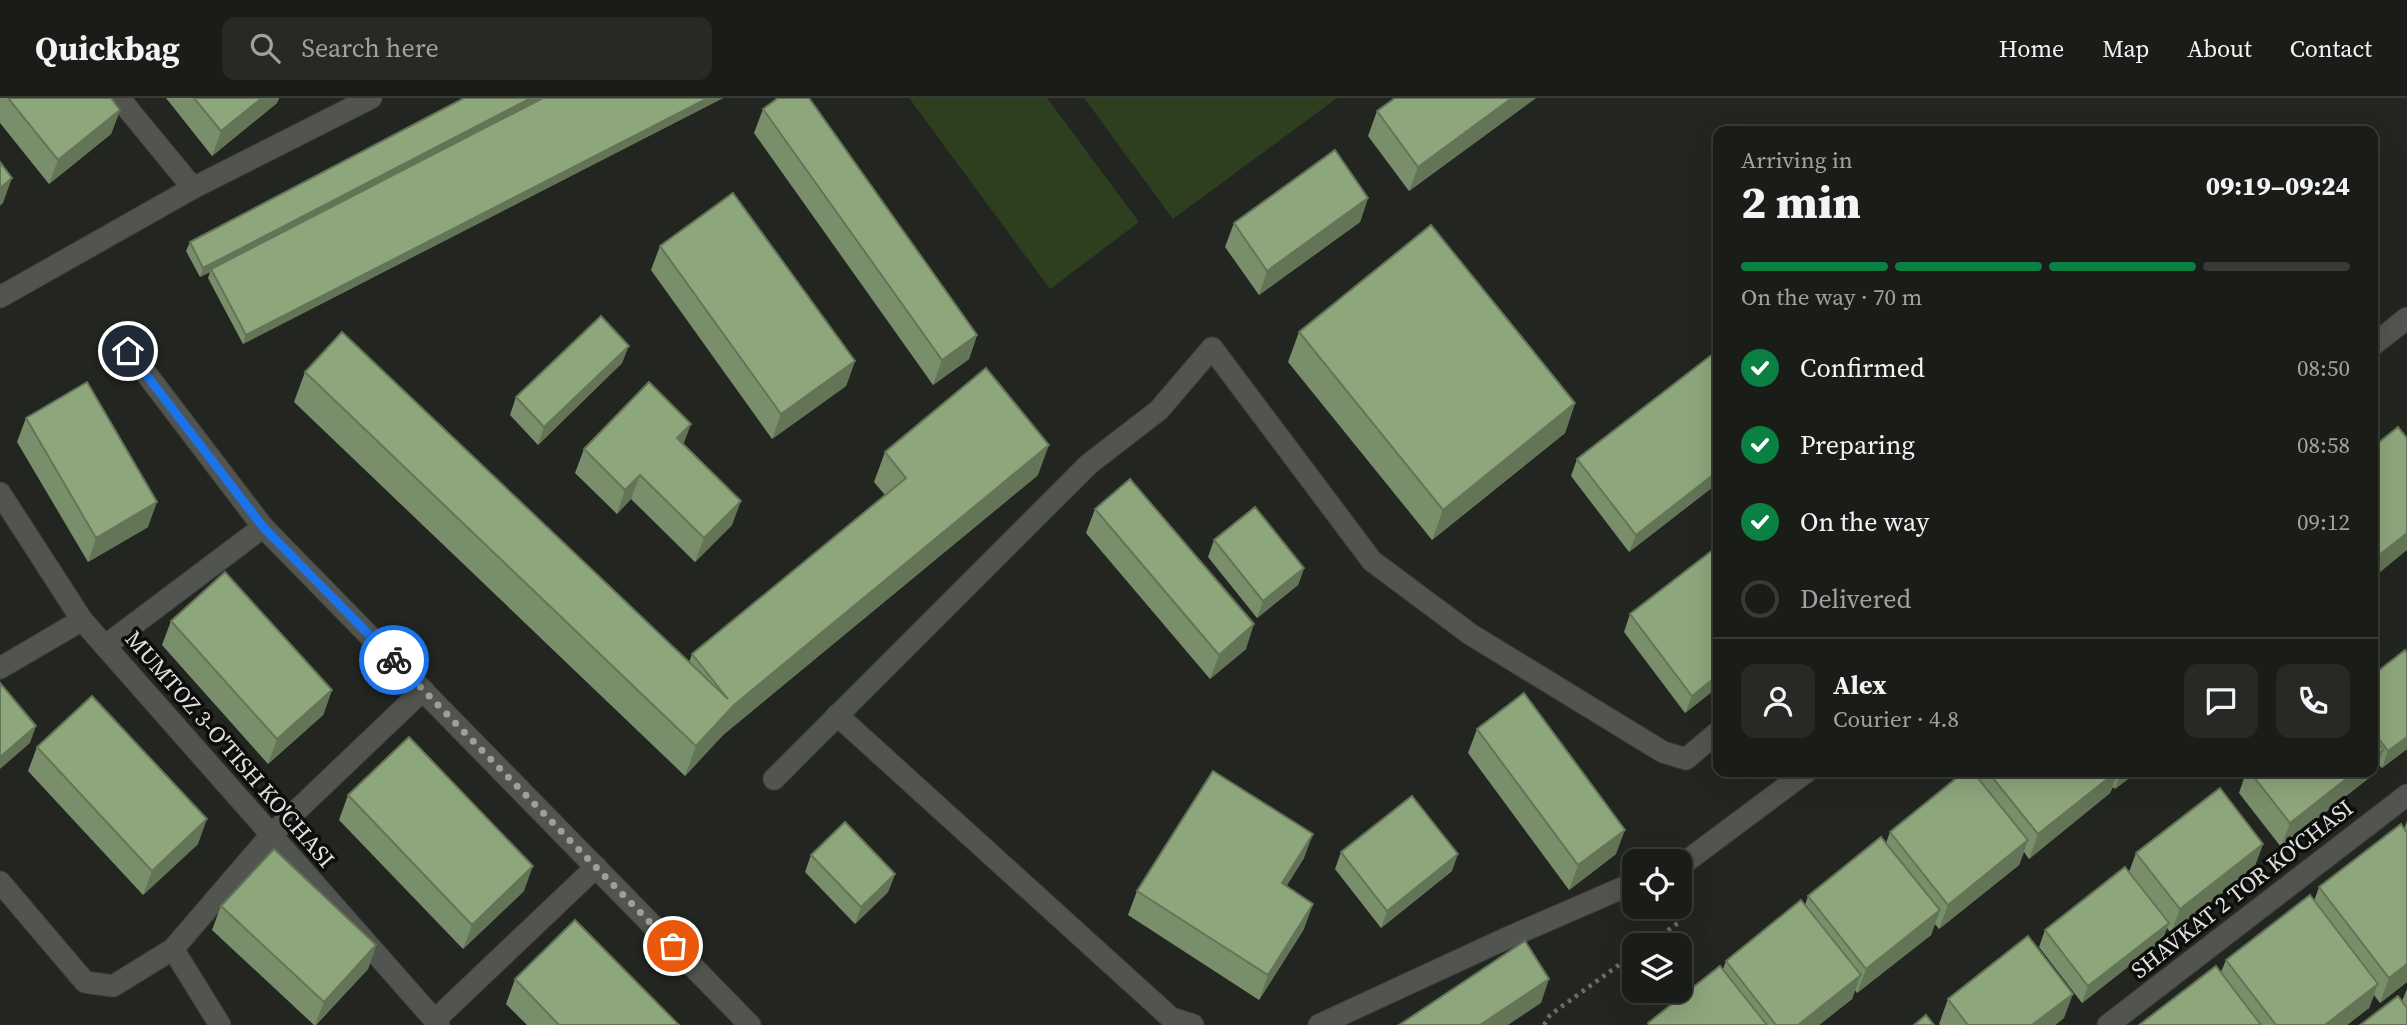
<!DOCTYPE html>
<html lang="en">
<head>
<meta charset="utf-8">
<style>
  body { margin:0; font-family:"Source Serif 4",serif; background:#272925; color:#f1f3f6; height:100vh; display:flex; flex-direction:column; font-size:26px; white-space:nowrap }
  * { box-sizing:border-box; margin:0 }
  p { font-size:23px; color:#9fa1a2 }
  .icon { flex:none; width:38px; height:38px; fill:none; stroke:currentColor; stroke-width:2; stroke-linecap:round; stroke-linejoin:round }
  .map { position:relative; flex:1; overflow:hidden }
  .side { position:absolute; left:1713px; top:28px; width:665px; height:651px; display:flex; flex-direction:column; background:#1a1c18; border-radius:14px; box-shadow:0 7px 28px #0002,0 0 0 2px #383a37 }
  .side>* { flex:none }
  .fabs { position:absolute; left:1622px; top:751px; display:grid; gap:14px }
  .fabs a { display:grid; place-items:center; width:70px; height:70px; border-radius:14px; background:#1a1c18; box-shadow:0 7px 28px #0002,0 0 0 2px #383a37; font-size:35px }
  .pin { position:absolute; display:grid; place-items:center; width:60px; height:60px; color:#fff; margin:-30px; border:4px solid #fff; border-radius:50%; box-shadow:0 2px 7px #0007 }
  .courier { position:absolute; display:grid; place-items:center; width:70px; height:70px; margin:-35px; border:5px solid #1a73e8; border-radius:50%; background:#fff; color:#222; box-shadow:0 2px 9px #0007 }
  .summary em { font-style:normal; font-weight:800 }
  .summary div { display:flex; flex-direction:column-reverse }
  .summary { display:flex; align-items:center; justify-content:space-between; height:119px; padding:0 28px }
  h1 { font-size:46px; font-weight:800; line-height:52px }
  .bar { display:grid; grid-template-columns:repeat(4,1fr); gap:10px 7px; align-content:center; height:84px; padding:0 28px }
  .bar i { height:9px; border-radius:5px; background:#383a37 }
  .bar .current { background:#0b8043 }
  .bar p { grid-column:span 4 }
  .line { display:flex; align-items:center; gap:18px; padding:0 28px; border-top:2px solid #383a37 }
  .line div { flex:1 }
  .round { display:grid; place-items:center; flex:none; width:74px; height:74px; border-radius:14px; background:#272925 }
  ol { padding:0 28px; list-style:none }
  li { display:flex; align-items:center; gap:21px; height:77px }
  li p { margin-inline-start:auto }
  li .icon { padding:7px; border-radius:50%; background:#0b8043; color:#fff; stroke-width:4 }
  li:last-child { color:#9fa1a2 }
  li i { width:38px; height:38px; border:4px solid #383a37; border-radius:50% }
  header { display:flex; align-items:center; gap:42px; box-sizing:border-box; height:98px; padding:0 35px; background:#1a1c18; border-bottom:2px solid #383a37 }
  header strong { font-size:33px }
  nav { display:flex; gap:38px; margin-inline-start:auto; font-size:24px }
  .search { width:490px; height:63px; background:#272925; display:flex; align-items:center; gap:18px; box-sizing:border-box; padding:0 24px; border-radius:14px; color:#9fa1a2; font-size:26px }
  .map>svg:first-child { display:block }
  .green { fill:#2e3f20 }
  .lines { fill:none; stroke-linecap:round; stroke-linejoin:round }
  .service-casing { stroke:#3f413d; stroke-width:23 }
  .minor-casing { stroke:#3f413d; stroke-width:23 }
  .path { stroke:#6b6d69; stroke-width:4.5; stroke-dasharray:3.5 5; stroke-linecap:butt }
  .service { stroke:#51544f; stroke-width:21 }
  .minor { stroke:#51544f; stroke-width:21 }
  .wall { fill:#798f6b }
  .shaded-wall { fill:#637457 }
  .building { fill:#8da67c; stroke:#637457; stroke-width:2 }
  .done { stroke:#9d9f9c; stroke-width:7; stroke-dasharray:0 12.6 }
  .route { stroke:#1a73e8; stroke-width:9 }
  .labels { text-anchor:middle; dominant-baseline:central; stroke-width:7; stroke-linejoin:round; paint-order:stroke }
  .street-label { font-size:23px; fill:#dfe1de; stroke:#0d0e0c }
</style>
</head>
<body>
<header>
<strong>Quickbag</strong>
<div class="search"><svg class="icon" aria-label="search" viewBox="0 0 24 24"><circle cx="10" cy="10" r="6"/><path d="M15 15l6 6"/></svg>Search here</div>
<nav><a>Home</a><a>Map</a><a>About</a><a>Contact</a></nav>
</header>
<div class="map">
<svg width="2407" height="927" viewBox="0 0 2407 927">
  <rect width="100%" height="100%" fill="#222520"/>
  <g class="green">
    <polygon points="909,0 1047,0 1139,124 1050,191"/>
    <polygon points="1084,0 1337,0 1173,121"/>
  </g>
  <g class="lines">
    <g class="service-casing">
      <g id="service">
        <polyline points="129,253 263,429"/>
        <polyline points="105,548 263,429 750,927"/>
        <polyline points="0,570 82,522"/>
        <polyline points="837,617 1171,920 1193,927"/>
        <polyline points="774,681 1089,366 1159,312 1212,250 1372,463 1470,536 1663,654 1686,661 1718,634"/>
        <polyline points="0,784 85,884 113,888 173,851"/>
        <polyline points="435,922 596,769"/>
        <polyline points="220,927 173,851 271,737 423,592"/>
        <polyline points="1319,927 1507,840 1629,787"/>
      </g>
    </g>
    <g class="minor-casing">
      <g id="minor">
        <polyline points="119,0 193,90"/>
        <polyline points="0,199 193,90 371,0"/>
        <polyline points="2373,247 2407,220"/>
        <polyline points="0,395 82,522 439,927"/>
        <polyline points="1680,768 1806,674"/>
        <polyline points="1629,787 1634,784"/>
        <polyline points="2108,927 2407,697"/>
      </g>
    </g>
    <g class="path">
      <polyline points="1647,847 1678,825 1675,808"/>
      <polyline points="1544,927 1550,917 1634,856"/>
    </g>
    <use href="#service" class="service"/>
    <use href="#minor" class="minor"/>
  </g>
  <g class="wall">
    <polygon points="0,0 111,0 120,12 111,36 49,86 0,25"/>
    <polygon points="166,0 279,0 277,5 212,58"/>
    <polygon points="464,0 723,0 243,246 208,180 210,174 200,179 186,153 190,144"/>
    <polygon points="1536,0 1409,93 1368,38 1377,13"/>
    <polygon points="763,11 977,237 969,261 933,287 754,35"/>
    <polygon points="1368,100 1360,124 1259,197 1225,149 1234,125"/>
    <polygon points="660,148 855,263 846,288 772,341 651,172"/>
    <polygon points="1299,234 1575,305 1565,335 1432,442 1288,264"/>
    <polygon points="1718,252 1718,385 1629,454 1571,378 1577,361"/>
    <polygon points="622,265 538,347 510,317 516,299"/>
    <polygon points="305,274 689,564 692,556 885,397 874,384 885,354 1038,377 723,637 685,678 294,304"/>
    <polygon points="26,320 148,429 88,464 17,344"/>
    <polygon points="683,347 732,427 695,464 631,401 617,416 575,375 584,351"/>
    <polygon points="1095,411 1246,551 1210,581 1086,435"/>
    <polygon points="1214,442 1304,470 1298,487 1257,520 1208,459"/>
    <polygon points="1718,448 1718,589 1685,615 1624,534 1630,516"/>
    <polygon points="171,523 332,592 323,617 268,666 162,547"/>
    <polygon points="2407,556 2407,651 2382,670 2378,666 2374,676 2281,749 2239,695 2246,674 2373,674 2373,577"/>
    <polygon points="1477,631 1616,756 1569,792 1468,655"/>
    <polygon points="37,649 198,746 143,797 28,673"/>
    <polygon points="1975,674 2137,674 2115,691 2113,689 2110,695 2029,761 2024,754 2019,767 1939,831 1935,826 1931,837 1857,895 1855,892 1852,901 1819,927 1648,927 1648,925 1723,871 1726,863 1805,807 1808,798 1886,745 1890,734 1975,676"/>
    <polygon points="348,697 524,793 463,851 339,722"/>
    <polygon points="2407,723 2407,884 2380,905 2374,897 2369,910 2347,927 2139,927 2221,874 2226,862 2314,803 2319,789 2404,731"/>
    <polygon points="2263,746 2254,770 2171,835 2167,830 2162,842 2082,905 2039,849 2045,832 2129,774 2136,755"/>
    <polygon points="1341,754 1452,773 1381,830 1335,771"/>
    <polygon points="811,757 895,776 888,794 855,826 805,774"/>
    <polygon points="1304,760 1286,788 1304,831 1259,902 1128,817 1137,793"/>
    <polygon points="221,808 376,847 368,871 316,927 314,927 212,832"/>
    <polygon points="515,881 679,927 527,927 506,906"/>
    <polygon points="2407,891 2407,927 2402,903"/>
    <polygon points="1948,901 2064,920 2055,927 1940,927 1939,926"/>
  </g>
  <g class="shaded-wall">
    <polygon points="262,0 279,0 277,5 212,58 221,33"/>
    <polygon points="531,0 545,0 211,171 210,174 200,179 203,170"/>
    <polygon points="708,0 723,0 243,246 246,237"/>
    <polygon points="1512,0 1536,0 1409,93 1418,69"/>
    <polygon points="120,12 111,36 49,86 58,62"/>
    <polygon points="12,80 3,105 0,108 0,90"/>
    <polygon points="1368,100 1360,124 1259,197 1267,173"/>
    <polygon points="977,237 969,261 933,287 942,262"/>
    <polygon points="629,248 622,265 538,347 544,329"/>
    <polygon points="855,263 846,288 772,341 781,316"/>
    <polygon points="1575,305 1565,335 1432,442 1443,412"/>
    <polygon points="691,326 682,350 677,340"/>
    <polygon points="1049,347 1038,377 723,637 685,678 696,648 734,607"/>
    <polygon points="1718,373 1718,385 1629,454 1636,437"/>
    <polygon points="640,377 631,401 617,416 625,392"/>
    <polygon points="741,403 732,427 695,464 704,440"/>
    <polygon points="157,404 148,429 88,464 96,440"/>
    <polygon points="2407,435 2407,452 2373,480 2373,462"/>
    <polygon points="1304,470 1298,487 1257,520 1263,503"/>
    <polygon points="1254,526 1246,551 1210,581 1219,557"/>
    <polygon points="1718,577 1718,589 1685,615 1692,598"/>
    <polygon points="332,592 323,617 268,666 277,641"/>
    <polygon points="36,628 30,645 0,671 0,659"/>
    <polygon points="2407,639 2407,651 2382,670 2388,653"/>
    <polygon points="2383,652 2374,676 2281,749 2290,725 2355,674 2373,674 2373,660"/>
    <polygon points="2116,674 2118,674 2110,695 2029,761 2038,736"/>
    <polygon points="2121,674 2137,674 2115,691"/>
    <polygon points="207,721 198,746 143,797 152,773"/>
    <polygon points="1625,732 1616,756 1569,792 1578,767"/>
    <polygon points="1313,736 1304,760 1273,810 1282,785"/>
    <polygon points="2028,742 2019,767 1939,831 1948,807"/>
    <polygon points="2263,746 2254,770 2171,835 2180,811"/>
    <polygon points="1458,756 1452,773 1381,830 1387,813"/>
    <polygon points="533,768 524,793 463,851 472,827"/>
    <polygon points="895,776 888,794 855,826 861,809"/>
    <polygon points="1313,806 1304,831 1259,902 1268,877"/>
    <polygon points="1940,812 1931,837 1857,895 1866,871"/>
    <polygon points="2169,825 2162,842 2082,905 2088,888"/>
    <polygon points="376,847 368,871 315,927 324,904"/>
    <polygon points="2407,866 2407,884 2380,905 2389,880"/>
    <polygon points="1861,877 1852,901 1819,927 1798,927"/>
    <polygon points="1549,881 1541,905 1508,927 1480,927"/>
    <polygon points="2378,886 2369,910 2347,927 2325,927"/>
    <polygon points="2073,896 2064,920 2055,927 2032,927"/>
  </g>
  <g class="building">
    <polygon points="8,0 111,0 120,12 58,62"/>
    <polygon points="194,0 262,0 221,33"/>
    <polygon points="464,0 531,0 203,170 190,144"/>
    <polygon points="543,0 708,0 246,237 211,171"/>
    <polygon points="778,0 809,0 977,237 942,262 763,11"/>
    <polygon points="1395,0 1512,0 1418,69 1377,13"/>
    <polygon points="1335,52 1368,100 1267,173 1234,125"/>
    <polygon points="0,64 12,80 0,90"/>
    <polygon points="733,95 855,263 781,316 660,148"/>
    <polygon points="1431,127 1575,305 1443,412 1299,234"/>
    <polygon points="601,218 629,248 544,329 516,299"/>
    <polygon points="342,234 728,601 692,556 906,380 885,354 986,270 1049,347 734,607 696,648 305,274"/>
    <polygon points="1718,252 1718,373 1636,437 1577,361"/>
    <polygon points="87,284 157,404 96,440 26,320"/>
    <polygon points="649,284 691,326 677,340 741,403 704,440 640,377 625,392 584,351"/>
    <polygon points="2398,329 2407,340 2407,435 2373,462 2373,349"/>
    <polygon points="1130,381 1254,526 1219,557 1095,411"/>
    <polygon points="1255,409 1304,470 1263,503 1214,442"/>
    <polygon points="1718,448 1718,577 1692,598 1630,516"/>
    <polygon points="225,474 332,592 277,641 171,523"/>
    <polygon points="2405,552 2407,556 2407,639 2388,653 2373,633 2373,577"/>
    <polygon points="0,585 36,628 0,659"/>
    <polygon points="1524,595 1625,732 1578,767 1477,631"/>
    <polygon points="92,598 207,721 152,773 37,649"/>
    <polygon points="2373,638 2383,652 2373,660"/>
    <polygon points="409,639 533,768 472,827 348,697"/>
    <polygon points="1213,673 1313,736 1282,785 1313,806 1268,877 1137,793"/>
    <polygon points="1964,674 1973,674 2028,742 1948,807 1890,734"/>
    <polygon points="1988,674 2116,674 2038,736"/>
    <polygon points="2250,674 2355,674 2290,725"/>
    <polygon points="2220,690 2263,746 2180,811 2136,755"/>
    <polygon points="1412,698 1458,756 1387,813 1341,754"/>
    <polygon points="845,724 895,776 861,809 811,757"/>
    <polygon points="2401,726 2407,735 2407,866 2389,880 2319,789"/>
    <polygon points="1881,739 1940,812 1866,871 1808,798"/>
    <polygon points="274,751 376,847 324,904 221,808"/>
    <polygon points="2125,769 2169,825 2088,888 2045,832"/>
    <polygon points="2310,797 2378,886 2325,927 2276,927 2226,862"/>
    <polygon points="1801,802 1861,877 1798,927 1776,927 1726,863"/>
    <polygon points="575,822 679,927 559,927 515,881"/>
    <polygon points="2028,838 2073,896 2032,927 1968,927 1948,901"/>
    <polygon points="1525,843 1549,881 1480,927 1399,927"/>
    <polygon points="1720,868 1767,927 1649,927 1648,925"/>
    <polygon points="2216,868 2261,927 2139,927"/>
    <polygon points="2398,898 2407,910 2407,927 2360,927"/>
    <polygon points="1926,917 1934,927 1914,927"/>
  </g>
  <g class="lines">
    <polyline class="done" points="394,562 673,848"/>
    <polyline class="route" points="128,253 263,429 394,562"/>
  </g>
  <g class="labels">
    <g class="street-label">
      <text transform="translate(230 651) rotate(49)">MUMTOZ 3-O'TISH KO'CHASI</text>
      <text transform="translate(2242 791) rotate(-38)">SHAVKAT 2 TOR KO'CHASI</text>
    </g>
  </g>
</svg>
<div class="fabs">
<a><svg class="icon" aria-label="locate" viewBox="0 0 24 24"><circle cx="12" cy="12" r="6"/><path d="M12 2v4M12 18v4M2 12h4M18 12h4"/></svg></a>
<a><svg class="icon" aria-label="layers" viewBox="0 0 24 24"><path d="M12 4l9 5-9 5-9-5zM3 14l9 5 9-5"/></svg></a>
</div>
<div class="pin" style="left:673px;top:848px;background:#ea580c"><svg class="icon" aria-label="bag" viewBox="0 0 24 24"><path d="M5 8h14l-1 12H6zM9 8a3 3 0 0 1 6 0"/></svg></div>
<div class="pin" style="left:128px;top:253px;background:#1f2937"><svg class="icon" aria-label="home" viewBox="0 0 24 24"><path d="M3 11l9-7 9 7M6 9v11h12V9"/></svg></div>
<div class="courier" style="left:394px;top:562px"><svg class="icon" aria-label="bike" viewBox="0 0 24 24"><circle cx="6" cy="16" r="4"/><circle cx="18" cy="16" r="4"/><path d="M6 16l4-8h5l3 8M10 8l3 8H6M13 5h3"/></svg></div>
<section class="side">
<div class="summary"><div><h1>2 min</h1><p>Arriving in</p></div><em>09:19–09:24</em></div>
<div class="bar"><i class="current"></i><i class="current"></i><i class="current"></i><i></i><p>On the way · 70 m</p></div>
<ol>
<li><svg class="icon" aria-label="check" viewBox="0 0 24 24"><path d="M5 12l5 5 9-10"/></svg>Confirmed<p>08:50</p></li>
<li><svg class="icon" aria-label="check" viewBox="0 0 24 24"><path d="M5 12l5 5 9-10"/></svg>Preparing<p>08:58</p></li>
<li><svg class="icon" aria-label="check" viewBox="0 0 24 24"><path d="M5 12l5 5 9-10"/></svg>On the way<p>09:12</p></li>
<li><i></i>Delivered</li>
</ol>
<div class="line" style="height:126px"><a class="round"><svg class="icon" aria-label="person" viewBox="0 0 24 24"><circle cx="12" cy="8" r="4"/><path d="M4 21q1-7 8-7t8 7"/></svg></a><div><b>Alex</b><p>Courier · 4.8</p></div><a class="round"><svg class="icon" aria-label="chat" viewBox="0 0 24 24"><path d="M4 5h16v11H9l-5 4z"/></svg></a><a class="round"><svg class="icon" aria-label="phone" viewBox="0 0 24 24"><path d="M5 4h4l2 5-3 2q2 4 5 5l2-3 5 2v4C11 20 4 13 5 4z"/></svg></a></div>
</section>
</div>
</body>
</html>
